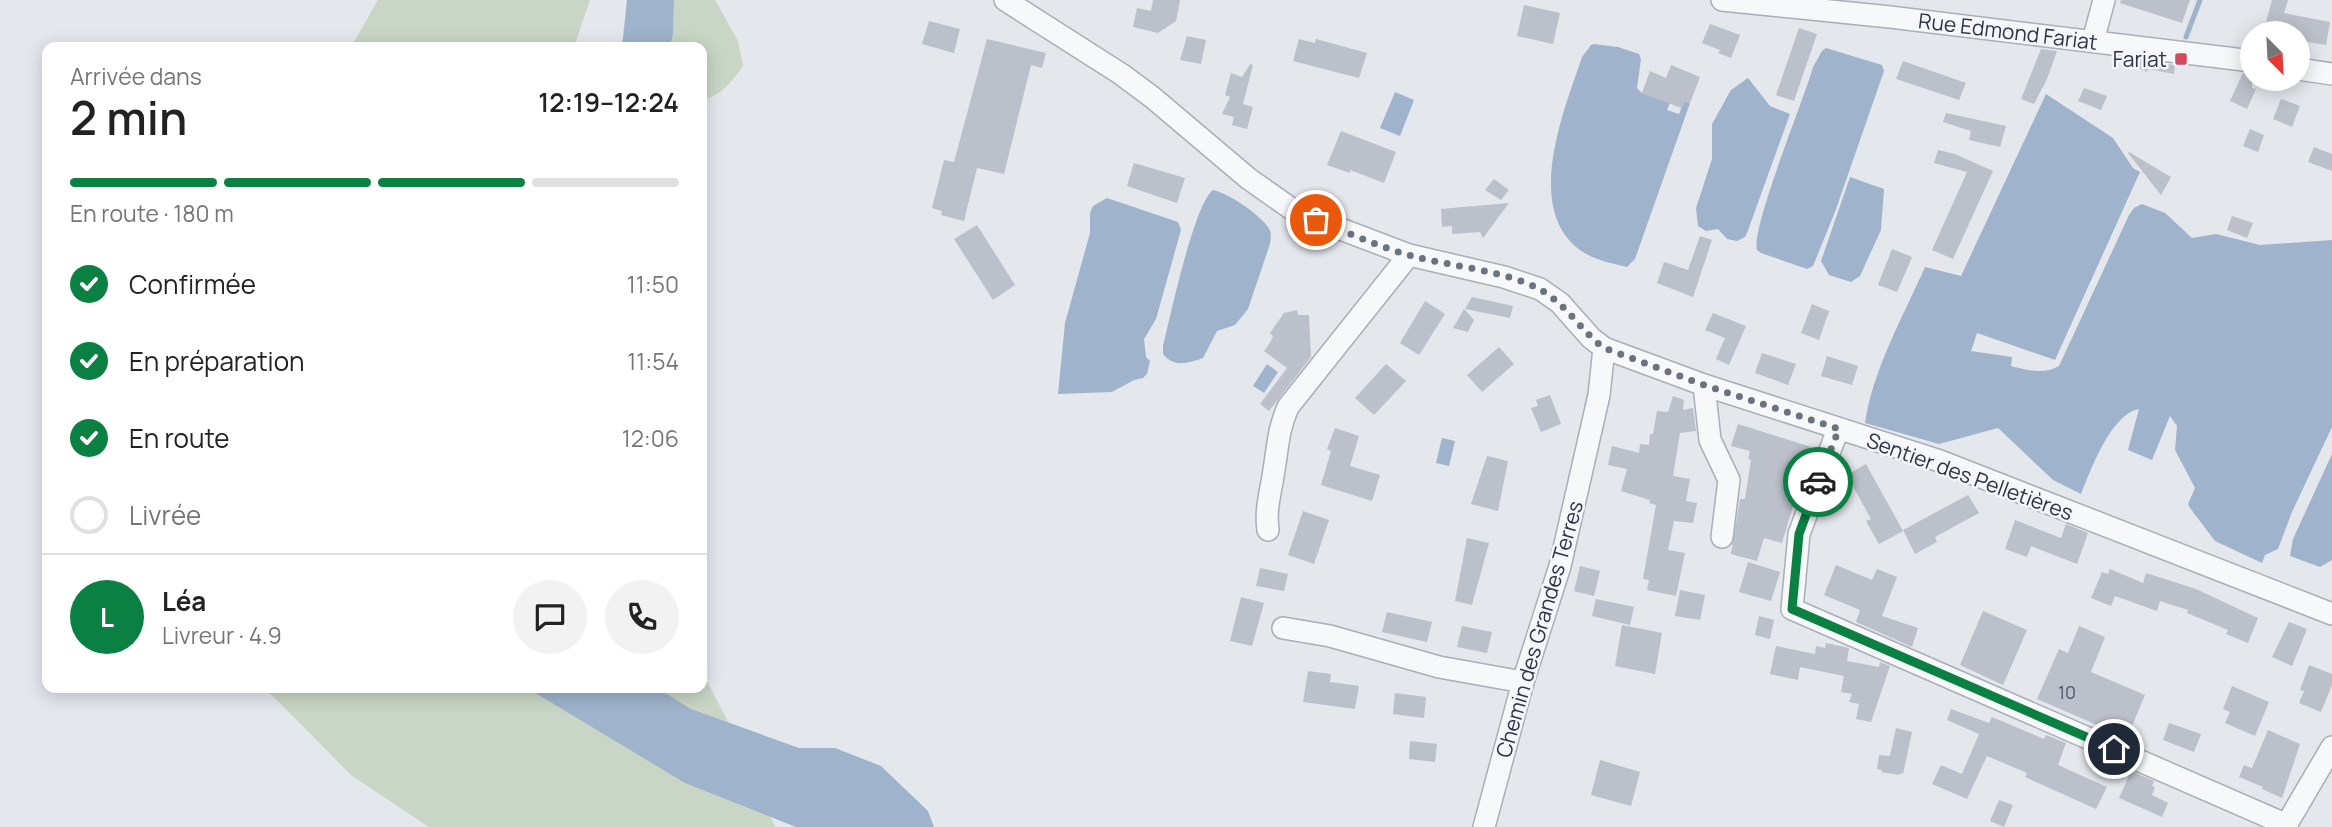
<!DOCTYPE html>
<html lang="fr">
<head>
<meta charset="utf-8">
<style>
  body { margin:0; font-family:Manrope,sans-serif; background:#f2f2f2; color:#222; height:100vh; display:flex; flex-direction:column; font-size:26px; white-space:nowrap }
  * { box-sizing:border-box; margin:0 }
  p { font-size:23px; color:#767676 }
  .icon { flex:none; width:38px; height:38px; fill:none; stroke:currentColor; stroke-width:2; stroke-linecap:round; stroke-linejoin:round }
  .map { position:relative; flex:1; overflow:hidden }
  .drawer { position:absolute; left:42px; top:42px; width:665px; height:651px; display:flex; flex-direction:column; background:#fff; border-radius:14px; box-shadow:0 4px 18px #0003 }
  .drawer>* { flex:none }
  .needle { width:46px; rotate:156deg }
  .fabs { position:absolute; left:2240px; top:21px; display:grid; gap:14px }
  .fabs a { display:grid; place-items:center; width:70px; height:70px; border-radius:50%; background:#fff; box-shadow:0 4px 18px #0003; font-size:35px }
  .pin { position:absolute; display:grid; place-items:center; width:60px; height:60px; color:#fff; margin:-30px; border:4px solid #fff; border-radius:50%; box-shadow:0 2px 7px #0007 }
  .courier { position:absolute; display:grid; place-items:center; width:70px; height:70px; margin:-35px; border:5px solid #0b8043; border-radius:50%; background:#fff; color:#222; box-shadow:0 2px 9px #0007 }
  .headline em { font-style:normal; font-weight:600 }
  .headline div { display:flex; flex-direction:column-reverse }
  .headline { display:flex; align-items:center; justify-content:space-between; height:119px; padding:0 28px }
  h1 { font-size:46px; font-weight:600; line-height:52px }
  .bar { display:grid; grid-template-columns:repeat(4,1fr); gap:10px 7px; align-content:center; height:84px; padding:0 28px }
  .bar i { height:9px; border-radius:5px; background:#e0e0e0 }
  .bar .selected { background:#0b8043 }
  .bar p { grid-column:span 4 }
  .line { display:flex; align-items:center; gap:18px; padding:0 28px; border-top:2px solid #e0e0e0 }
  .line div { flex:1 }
  .round { display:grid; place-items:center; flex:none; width:74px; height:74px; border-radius:37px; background:#f2f2f2 }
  ol { padding:0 28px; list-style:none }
  li { display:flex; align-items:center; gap:21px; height:77px }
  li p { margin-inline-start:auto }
  li .icon { padding:7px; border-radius:50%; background:#0b8043; color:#fff; stroke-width:4 }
  li:last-child { color:#767676 }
  li i { width:38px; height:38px; border:4px solid #e0e0e0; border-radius:50% }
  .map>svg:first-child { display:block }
  .green { fill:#c9d6c5 }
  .water { fill:#9fb4cc }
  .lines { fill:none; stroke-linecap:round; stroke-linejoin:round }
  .stream { stroke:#9fb4cc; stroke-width:5 }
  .building { fill:#bbc0ca }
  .minor-casing { stroke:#a9aeb7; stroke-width:24 }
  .minor { stroke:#f7f8fa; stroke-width:21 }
  .done { stroke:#6c737f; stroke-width:7; stroke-dasharray:0 12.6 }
  .route { stroke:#0b8043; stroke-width:9 }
  .poi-dot { fill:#d1495b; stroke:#f4f6f9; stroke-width:2.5 }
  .labels { text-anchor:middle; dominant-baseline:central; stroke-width:5; stroke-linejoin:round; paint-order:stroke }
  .number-label { font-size:18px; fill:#4f5766 }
  .street-label { font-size:21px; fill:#2b3445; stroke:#f4f6f9 }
  .poi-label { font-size:21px; fill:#2b3445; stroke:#f4f6f9; text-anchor:end }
</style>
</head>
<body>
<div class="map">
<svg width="2332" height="827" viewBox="0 0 2332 827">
  <rect width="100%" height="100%" fill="#e4e7ec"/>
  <g class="green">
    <polygon points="378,0 590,0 574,47 351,47"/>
    <path d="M674,0H715L738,41L743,66C732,81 721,97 702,99V47H670L673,34Z"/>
    <polygon points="702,672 736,737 775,827 429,827 351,775 265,688 702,688"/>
  </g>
  <g class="water">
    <polygon points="627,0 674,0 673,34 670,47 622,47"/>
    <path d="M1594,44L1618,47L1639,54L1641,59L1637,88L1642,93L1670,103L1667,110L1679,114L1684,101L1690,103L1635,259L1627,267C1610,263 1590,259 1576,247C1525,203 1565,108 1582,57L1591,45Z"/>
    <path d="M1826,48L1882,65L1884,71L1835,212L1813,266L1807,269L1761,253L1757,250C1751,227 1804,100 1813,67L1822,51Z"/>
    <polygon points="1748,78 1770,106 1790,114 1747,233 1745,237 1737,241 1727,239 1718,229 1706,231 1698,226 1696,208 1712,159 1712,124 1731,90"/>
    <polygon points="1395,92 1414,100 1400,136 1380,128"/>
    <path d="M2046,94L2113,138L2133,168L2140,172L2055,360L1977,333L1971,351L2012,357L2011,366C2027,370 2044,375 2059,366L2129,215L2134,208L2142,204L2165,213L2192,238L2216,234L2260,245L2332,240V427L2292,512L2278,549L2265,555L2262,563L2215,541L2190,508L2188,504L2195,488L2175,450L2177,426L2170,416L2152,460L2128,450L2139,409C2111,414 2091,469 2081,494L2053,480L1998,428L1939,444L1865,423C1873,369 1903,317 1925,267L1961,276Z"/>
    <polygon points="1850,177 1884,189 1881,230 1860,276 1851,282 1829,275 1821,261"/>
    <path d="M1213,190C1228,193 1259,214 1268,227C1272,232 1271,238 1270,244L1248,309L1235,325L1217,331L1203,358C1188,363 1174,368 1163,354V346C1170,318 1194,204 1213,190Z"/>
    <polygon points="1107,198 1178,222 1181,230 1156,319 1144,339 1146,357 1150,361 1147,374 1143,378 1134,380 1112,392 1058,394 1065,323 1090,233 1090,213 1093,206"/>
    <polygon points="1267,364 1278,372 1264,393 1253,386"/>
    <polygon points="1442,438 1455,441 1449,466 1436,463"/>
    <polygon points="2332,454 2332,560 2320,567 2290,556 2293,539"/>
    <polygon points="527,688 657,688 691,709 799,748 835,748 881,766 928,811 934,827 796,827 685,783"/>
  </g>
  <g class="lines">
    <polyline class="stream" points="2186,37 2200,0"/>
  </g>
  <g class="building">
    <polygon points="1153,0 1180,0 1176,21 1158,33 1133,27 1137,8 1151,11"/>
    <polygon points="2121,0 2190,0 2182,23 2120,3"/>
    <polygon points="2272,0 2288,0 2284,13 2330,22 2326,45 2301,41 2302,33 2263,33"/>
    <polygon points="1524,5 1560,13 1553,44 1517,36"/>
    <polygon points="929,21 960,29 954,53 922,44"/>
    <polygon points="1710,24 1740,35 1731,58 1718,53 1720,50 1702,43"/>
    <polygon points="1799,28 1817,34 1794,101 1776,95"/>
    <polygon points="1187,36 1206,40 1201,64 1180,60"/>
    <polygon points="987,39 1046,53 1042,68 1031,65 1004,174 977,168 964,221 941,215 942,211 932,208 944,160 954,162"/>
    <polygon points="1299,39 1315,43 1316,39 1367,53 1359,78 1293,61"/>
    <polygon points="2041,49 2057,51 2047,79 2034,104 2021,99"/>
    <polygon points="2137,60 2175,65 2174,74 2148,69 2147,72 2134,66"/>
    <polygon points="1903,61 1966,83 1959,100 1896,79"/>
    <polygon points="1250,64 1253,65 1243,104 1253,107 1247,129 1232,125 1234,117 1222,114 1230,97 1225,95 1231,73 1242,77"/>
    <polygon points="1671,65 1700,77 1690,103 1684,101 1681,108 1642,93 1650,71 1666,78"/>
    <polygon points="2243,73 2252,74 2252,88 2256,89 2247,109 2230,101"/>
    <polygon points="2084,88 2107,96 2101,110 2078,101"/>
    <polygon points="2281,99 2300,106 2292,127 2273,119"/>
    <polygon points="1946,113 2006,126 2000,147 1969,140 1971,131 1943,122"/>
    <polygon points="2250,129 2264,135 2258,152 2243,146"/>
    <polygon points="1341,131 1396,152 1384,183 1350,170 1350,173 1327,165"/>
    <polygon points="2314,147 2332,154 2332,171 2308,162"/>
    <polygon points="1938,150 1955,154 1993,171 1953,259 1932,250 1967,172 1934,163"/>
    <polygon points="2129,152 2171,177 2161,195 2128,153"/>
    <polygon points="1134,163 1185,178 1177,203 1127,186"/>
    <polygon points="1494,179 1509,190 1501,200 1485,190"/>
    <polygon points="1509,203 1483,238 1480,232 1452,234 1452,226 1442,227 1441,209"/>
    <polygon points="2232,216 2253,223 2247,238 2227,230"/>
    <polygon points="977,225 1015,285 993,300 954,239"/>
    <polygon points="1700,236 1712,240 1693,297 1657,283 1664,262 1688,270"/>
    <polygon points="1892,249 1912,257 1897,292 1878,285"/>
    <polygon points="1472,297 1513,306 1510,318 1465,309"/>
    <polygon points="1425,301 1445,314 1419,355 1400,343"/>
    <polygon points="1812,304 1829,311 1819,340 1801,333"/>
    <polygon points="1464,309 1474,320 1468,332 1453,328"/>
    <polygon points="1297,310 1298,315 1309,315 1311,357 1269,411 1260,404 1287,368 1264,351 1271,341 1273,336 1270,333 1284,313"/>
    <polygon points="1713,313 1746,326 1729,365 1716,359 1725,338 1705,330"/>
    <polygon points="1499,347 1514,364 1482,392 1467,375"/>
    <polygon points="1762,353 1796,364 1788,385 1755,373"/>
    <polygon points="1827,356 1858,366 1852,385 1821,376"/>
    <polygon points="1386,364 1406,381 1374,415 1355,398"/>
    <polygon points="1550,395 1561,424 1541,432 1531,408 1538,406 1536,400"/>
    <polygon points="1673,396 1684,400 1683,410 1693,408 1696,431 1680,433 1673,476 1690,479 1686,501 1697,503 1693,523 1674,521 1668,550 1685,553 1676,596 1647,590 1649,580 1643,579 1656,505 1649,503 1650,500 1621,491 1627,469 1608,465 1612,446 1639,453 1640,444 1649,445 1650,434 1653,434 1657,411 1668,412"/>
    <polygon points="1738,424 1811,447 1782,543 1764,538 1757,561 1731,554 1740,499 1745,499 1751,460 1748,459 1750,451 1731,446"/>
    <polygon points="1335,428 1359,436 1350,466 1380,475 1372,501 1321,485 1331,451 1327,449"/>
    <polygon points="1487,456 1508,461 1498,511 1471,504"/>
    <polygon points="1866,464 1903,531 1879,544 1866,521 1871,519 1847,475"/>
    <polygon points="1968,495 1979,513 1935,537 1937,542 1915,554 1903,530"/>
    <polygon points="1303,511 1329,520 1314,564 1288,555"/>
    <polygon points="2015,520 2061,538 2066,524 2088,533 2077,564 2031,546 2027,557 2005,549"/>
    <polygon points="1467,538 1489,543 1472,605 1455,601"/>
    <polygon points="1748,562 1780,572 1771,601 1739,592"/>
    <polygon points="1836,565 1872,580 1877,569 1897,577 1882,616 1918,628 1912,647 1856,622 1860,610 1824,595"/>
    <polygon points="1580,566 1600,571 1594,596 1574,591"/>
    <polygon points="1260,568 1288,574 1284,591 1256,586"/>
    <polygon points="2110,569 2143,583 2146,573 2196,589 2258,618 2248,643 2226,634 2228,630 2187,613 2188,610 2160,601 2157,611 2115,596 2111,606 2091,598 2102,572 2108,574"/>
    <polygon points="1680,590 1705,595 1700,620 1675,616"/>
    <polygon points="1241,597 1264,603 1252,646 1230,641"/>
    <polygon points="1596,599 1634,607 1630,625 1592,616"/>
    <polygon points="1983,611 2027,630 2003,685 1960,665"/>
    <polygon points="1387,612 1432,622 1427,642 1382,632"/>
    <polygon points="1759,616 1774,620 1770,639 1755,635"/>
    <polygon points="2289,622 2307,629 2292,666 2272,657"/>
    <polygon points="1622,625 1662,633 1655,674 1615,666"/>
    <polygon points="1462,626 1492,632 1487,653 1457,647"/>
    <polygon points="2079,626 2105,637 2091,672 2145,695 2127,738 2037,699 2059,649 2068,653"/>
    <polygon points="1826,643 1849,648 1847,661 1879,667 1880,662 1890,666 1871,722 1856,719 1859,704 1849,702 1852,694 1841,692 1844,676 1800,667 1798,680 1770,674 1776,646 1815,654 1816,646 1825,648"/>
    <polygon points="2309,665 2332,674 2332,685 2321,712 2299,703 2304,691 2300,690"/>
    <polygon points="1308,671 1331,674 1330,682 1359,686 1355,709 1303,702"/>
    <polygon points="2232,686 2269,702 2255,736 2225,723 2230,712 2223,709"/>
    <polygon points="1395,693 1426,697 1424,718 1393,714"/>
    <polygon points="1951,709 1989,723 1992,717 2044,739 2046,735 2066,743 2058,765 2107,787 2096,809 2025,777 2027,773 1987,756 1967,799 1932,784 1941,765 1962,774 1979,734 1947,720"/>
    <polygon points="2169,723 2201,734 2194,752 2163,740"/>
    <polygon points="1896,728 1912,732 1903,774 1900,773 1900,775 1881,772 1882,770 1877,769 1879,755 1890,756"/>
    <polygon points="2268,730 2300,744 2282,798 2262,789 2263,787 2239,777 2244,765 2252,768"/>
    <polygon points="1410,741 1437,744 1435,762 1409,759"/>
    <polygon points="1600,760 1640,772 1631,806 1591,795"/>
    <polygon points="2131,771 2154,781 2152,786 2155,787 2152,795 2168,803 2162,817 2119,798"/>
    <polygon points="1999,800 2013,805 2004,827 1990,821"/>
  </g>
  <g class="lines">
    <g class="minor-casing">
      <g id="minor">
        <polyline points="1005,0 1121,74 1152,97 1249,179 1296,212 1409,255 1504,277 1540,289 1560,303 1591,338 1604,348 1704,385 1940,461 2332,614"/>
        <polyline points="1722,0 1890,17 2252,61"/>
        <polyline points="2093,41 2104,0"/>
        <polyline points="2298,69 2332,74"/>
        <polyline points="1704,385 1710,440 1729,480 1722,537"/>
        <polyline points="1838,429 1799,534 1792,609 2287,825"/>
        <path d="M1268,530C1265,508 1271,492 1274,470C1278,446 1278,430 1288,407L1409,255"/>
        <polyline points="1283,628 1330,636 1439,667 1523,682"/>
        <polyline points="1484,827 1523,682 1560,566 1599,395 1604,348"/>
        <polyline points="2285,827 2332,747"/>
      </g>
    </g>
    <use href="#minor" class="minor"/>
  </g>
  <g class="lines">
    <path class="done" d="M1316,220C1347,232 1379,247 1412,256C1450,266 1508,271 1541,290C1567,305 1581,331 1604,348L1704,385L1839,429L1818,482"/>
    <polyline class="route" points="1818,482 1799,534 1792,609 2114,749"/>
  </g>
  <rect class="poi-dot" x="2174" y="52" width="14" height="14" rx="3.5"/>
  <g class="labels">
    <g class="number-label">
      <text x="2067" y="692">10</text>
    </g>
    <g class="street-label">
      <text transform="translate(2008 31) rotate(7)">Rue Edmond Fariat</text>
      <text transform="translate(1970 476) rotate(20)">Sentier des Pelletières</text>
      <text transform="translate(1539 629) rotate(-74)">Chemin des Grandes Terres</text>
    </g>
    <g class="poi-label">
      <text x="2167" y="59">Fariat</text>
    </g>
  </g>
</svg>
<div class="fabs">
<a><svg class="needle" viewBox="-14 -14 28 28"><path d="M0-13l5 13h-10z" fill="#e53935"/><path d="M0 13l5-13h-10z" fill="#767676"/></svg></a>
</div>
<div class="pin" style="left:1316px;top:220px;background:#ea580c"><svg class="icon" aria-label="bag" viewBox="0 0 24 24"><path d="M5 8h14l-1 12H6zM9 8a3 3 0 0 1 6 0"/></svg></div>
<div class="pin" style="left:2114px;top:749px;background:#1f2937"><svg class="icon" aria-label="home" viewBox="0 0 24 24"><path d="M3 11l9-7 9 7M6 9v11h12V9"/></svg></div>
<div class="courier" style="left:1818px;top:482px"><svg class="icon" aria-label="car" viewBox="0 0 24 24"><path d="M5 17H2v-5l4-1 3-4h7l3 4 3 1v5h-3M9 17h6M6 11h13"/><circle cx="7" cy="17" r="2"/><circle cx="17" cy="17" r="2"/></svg></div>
<section class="drawer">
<div class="headline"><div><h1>2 min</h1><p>Arrivée dans</p></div><em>12:19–12:24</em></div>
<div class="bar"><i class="selected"></i><i class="selected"></i><i class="selected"></i><i></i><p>En route · 180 m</p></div>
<ol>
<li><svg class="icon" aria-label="check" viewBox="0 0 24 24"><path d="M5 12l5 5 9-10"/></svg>Confirmée<p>11:50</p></li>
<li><svg class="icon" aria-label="check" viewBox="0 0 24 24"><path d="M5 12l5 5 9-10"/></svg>En préparation<p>11:54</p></li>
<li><svg class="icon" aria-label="check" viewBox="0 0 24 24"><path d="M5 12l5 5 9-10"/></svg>En route<p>12:06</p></li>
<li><i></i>Livrée</li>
</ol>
<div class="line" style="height:126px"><b class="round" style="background:#0b8043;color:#fff">L</b><div><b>Léa</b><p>Livreur · 4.9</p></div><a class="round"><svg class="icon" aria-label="chat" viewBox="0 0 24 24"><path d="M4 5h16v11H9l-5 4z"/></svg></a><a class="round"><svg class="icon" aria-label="phone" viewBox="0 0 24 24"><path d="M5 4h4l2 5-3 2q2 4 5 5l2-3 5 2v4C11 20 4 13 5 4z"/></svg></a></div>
</section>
</div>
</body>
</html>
